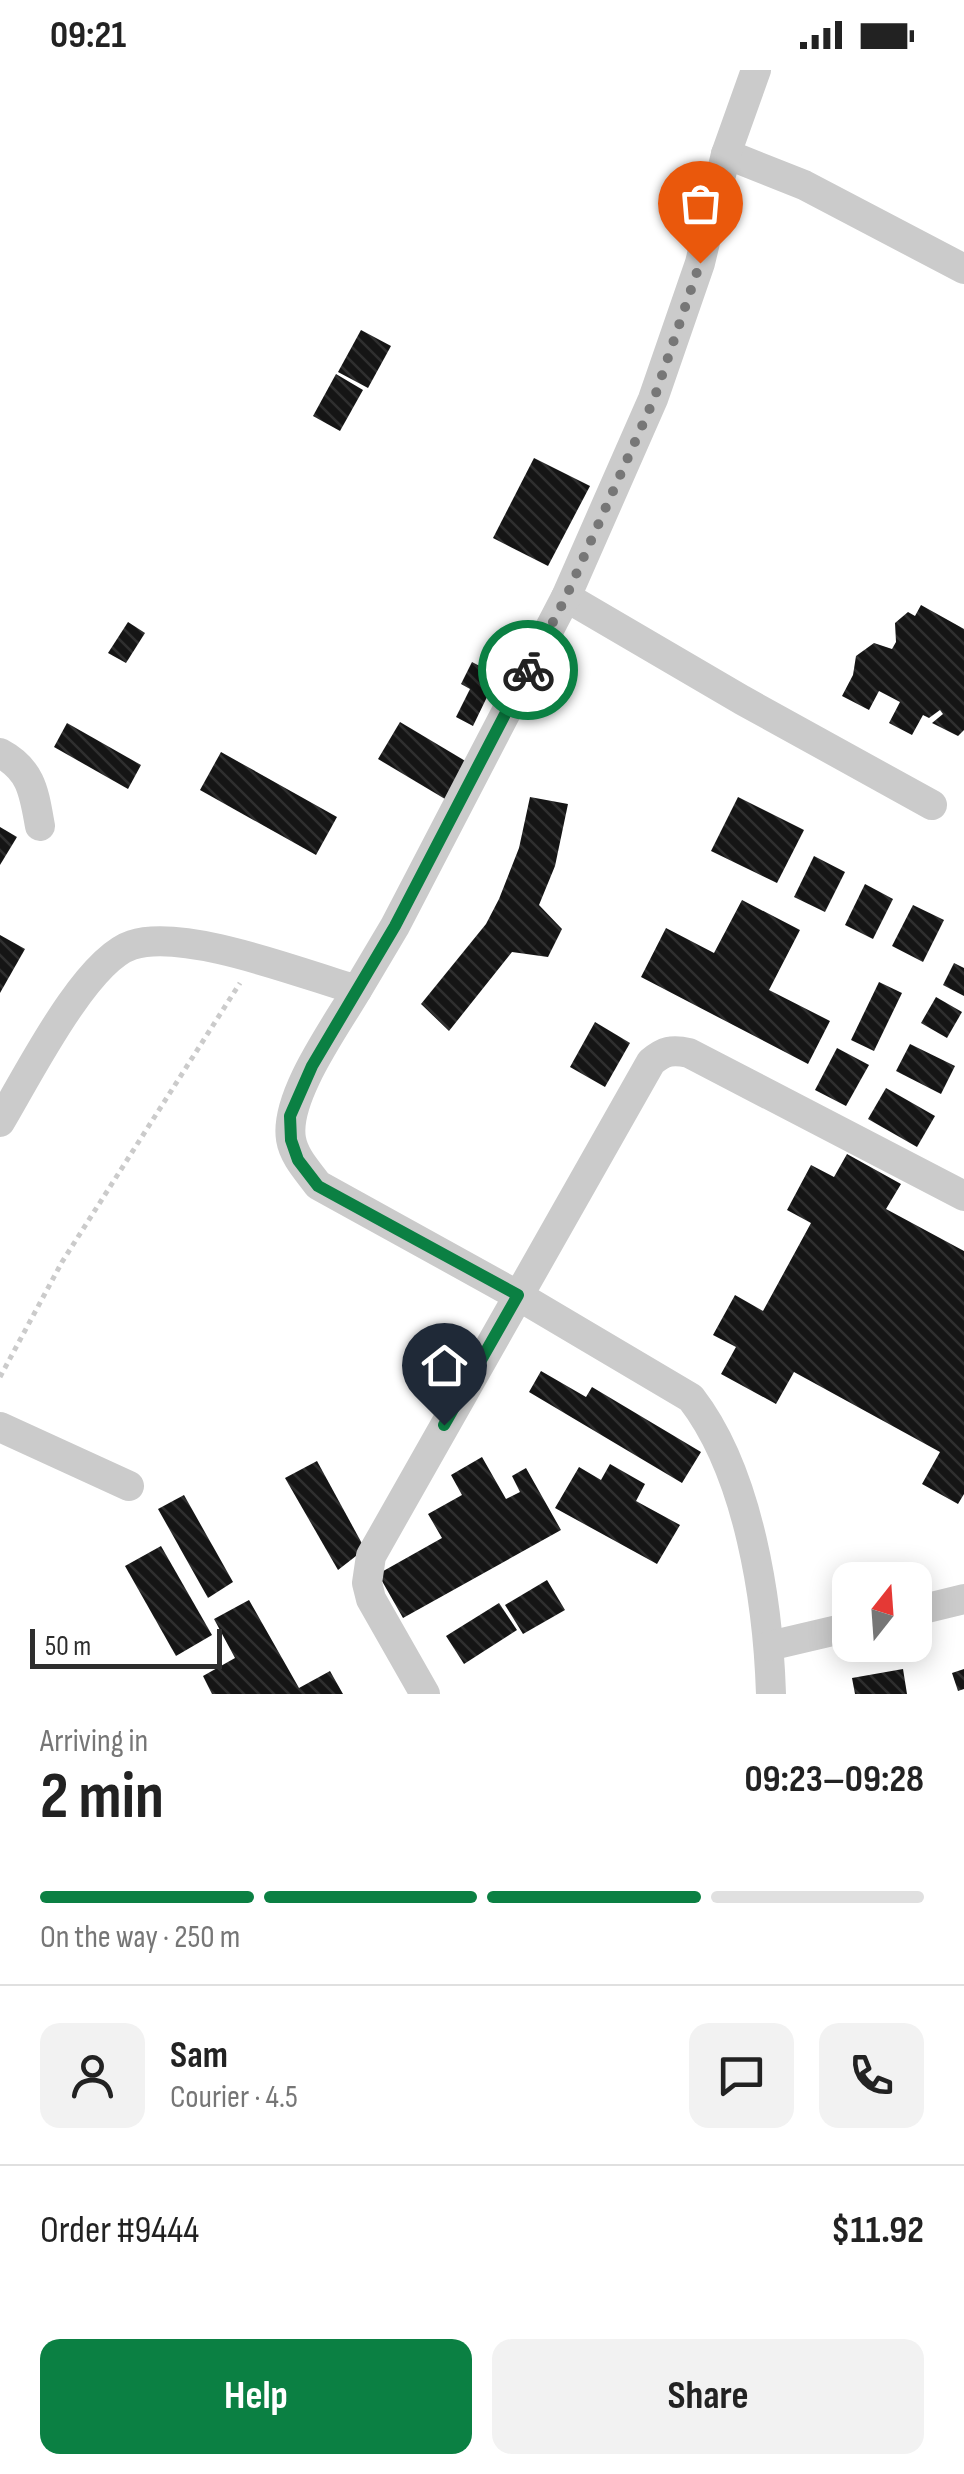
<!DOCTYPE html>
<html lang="en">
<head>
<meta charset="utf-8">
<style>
  body { margin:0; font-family:"Sofia Sans Condensed",sans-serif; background:#f2f2f2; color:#222; height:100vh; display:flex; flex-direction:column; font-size:38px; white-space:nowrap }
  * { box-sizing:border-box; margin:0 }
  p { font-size:32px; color:#767676 }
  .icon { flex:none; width:55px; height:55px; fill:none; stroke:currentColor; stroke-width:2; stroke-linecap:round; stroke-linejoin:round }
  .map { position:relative; height:1624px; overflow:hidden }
  .details { display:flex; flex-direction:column; background:#fff; flex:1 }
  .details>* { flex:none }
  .needle { width:65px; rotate:17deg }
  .buttons { position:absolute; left:832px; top:1492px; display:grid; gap:20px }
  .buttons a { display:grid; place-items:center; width:100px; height:100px; border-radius:20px; background:#fff; box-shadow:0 5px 25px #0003; font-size:50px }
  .scale { position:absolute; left:30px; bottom:25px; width:192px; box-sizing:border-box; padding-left:10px; border:5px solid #2e2e2e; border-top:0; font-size:28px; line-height:35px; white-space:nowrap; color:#2e2e2e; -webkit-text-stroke:8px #fff; paint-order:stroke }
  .pin { position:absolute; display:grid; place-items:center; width:85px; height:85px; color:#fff; margin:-102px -42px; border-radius:50% 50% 50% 0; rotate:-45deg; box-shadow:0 0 10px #0007 }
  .pin .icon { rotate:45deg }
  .courier { position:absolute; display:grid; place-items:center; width:100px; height:100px; margin:-50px; border:8px solid #0b8043; border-radius:50%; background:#fff; color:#222; box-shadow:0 2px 12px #0007 }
  .summary em { font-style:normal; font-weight:700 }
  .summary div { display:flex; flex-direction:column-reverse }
  .summary { display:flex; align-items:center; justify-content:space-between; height:170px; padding:0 40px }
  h1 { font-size:65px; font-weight:700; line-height:75px }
  .bar { display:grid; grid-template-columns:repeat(4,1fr); gap:15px 10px; align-content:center; height:120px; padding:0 40px }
  .bar i { height:12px; border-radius:8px; background:#e0e0e0 }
  .bar .active { background:#0b8043 }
  .bar p { grid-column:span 4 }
  .line { display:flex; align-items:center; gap:25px; padding:0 40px; border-top:2px solid #e0e0e0 }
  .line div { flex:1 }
  .round { display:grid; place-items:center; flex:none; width:105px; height:105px; border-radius:20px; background:#f2f2f2 }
  .cta { display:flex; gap:20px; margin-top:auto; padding:20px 40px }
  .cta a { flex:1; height:115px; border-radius:20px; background:#0b8043; color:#fff; font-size:40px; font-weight:700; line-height:115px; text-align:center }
  .cta a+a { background:#f2f2f2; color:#222 }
  .status { display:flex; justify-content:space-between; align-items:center; height:70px; padding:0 50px; background:#fff; direction:ltr }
  .status svg { height:28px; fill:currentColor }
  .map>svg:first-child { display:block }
  .building { fill:url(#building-back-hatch) }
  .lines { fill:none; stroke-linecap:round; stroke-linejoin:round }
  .path { stroke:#cbcbcb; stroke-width:5; stroke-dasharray:5 5; stroke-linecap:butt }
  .minor { stroke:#cbcbcb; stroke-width:30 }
  .done { stroke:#777; stroke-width:10; stroke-dasharray:0 18 }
  .route { stroke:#0b8043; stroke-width:12 }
</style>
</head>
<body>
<div class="status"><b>09:21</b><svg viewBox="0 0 49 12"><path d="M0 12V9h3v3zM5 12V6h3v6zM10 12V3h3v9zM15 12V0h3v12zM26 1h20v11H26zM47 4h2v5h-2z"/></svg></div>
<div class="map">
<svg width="964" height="1624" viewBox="0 0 964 1624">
  <defs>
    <pattern id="building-back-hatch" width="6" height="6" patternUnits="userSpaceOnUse" patternTransform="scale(2.5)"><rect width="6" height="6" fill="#151515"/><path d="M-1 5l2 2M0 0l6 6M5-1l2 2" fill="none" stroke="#2f2f2f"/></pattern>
  </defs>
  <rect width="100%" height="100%" fill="#fff"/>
  <g class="building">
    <polygon points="361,260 391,276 368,318 338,302"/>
    <polygon points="336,304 363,320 340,361 313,346"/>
    <polygon points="534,388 590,416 548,496 493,468"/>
    <polygon points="921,535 964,559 964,660 958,666 932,653 943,644 940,640 929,648 923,645 912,665 889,653 900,632 879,621 869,640 842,626 853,605 856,586 874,573 892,579 896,572 895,553 908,542 915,546"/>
    <polygon points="128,552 145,563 126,593 108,583"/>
    <polygon points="472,592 508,611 497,631 487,627 473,656 456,647 470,619 461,614"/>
    <polygon points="400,652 467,692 445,729 378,689"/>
    <polygon points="67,653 141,695 128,719 54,677"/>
    <polygon points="221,682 337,747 316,785 200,720"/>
    <polygon points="530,727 568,734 555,796 539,835 562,859 548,887 512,882 449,961 421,934 486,854 499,829 519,778"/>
    <polygon points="738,727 804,760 777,813 711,781"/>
    <polygon points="0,757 17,767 0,795"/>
    <polygon points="814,786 845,802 825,842 794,827"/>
    <polygon points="865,814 893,829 873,869 845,855"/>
    <polygon points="742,830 800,860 769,920 830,951 808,994 641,907 666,858 714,883"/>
    <polygon points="913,835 944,850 923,892 892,876"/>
    <polygon points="0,865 25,879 0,923"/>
    <polygon points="954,893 964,898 964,926 943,915"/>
    <polygon points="879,912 902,923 874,981 851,970"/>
    <polygon points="936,927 962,942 947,968 921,953"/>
    <polygon points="595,952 630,973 605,1017 570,997"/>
    <polygon points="910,974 955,996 941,1024 896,1001"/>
    <polygon points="837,978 869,995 846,1036 815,1020"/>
    <polygon points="886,1018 935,1046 917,1077 868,1049"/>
    <polygon points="847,1084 901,1114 886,1139 964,1181 964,1424 958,1434 922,1414 940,1382 794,1302 776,1334 721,1304 736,1277 713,1265 735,1225 763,1241 811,1153 787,1140 811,1095 834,1107"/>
    <polygon points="541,1301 586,1327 592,1317 701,1382 682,1413 529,1322"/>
    <polygon points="482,1387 506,1429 520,1422 512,1406 526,1398 561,1460 403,1548 378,1504 442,1468 428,1444 462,1425 451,1405"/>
    <polygon points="317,1391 365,1479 338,1500 285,1408"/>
    <polygon points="610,1394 645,1414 636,1431 680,1455 657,1494 555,1438 579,1397 601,1410"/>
    <polygon points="184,1425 233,1512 208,1528 158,1439"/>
    <polygon points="161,1476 212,1565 176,1586 125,1496"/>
    <polygon points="547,1510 565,1540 523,1564 505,1535"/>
    <polygon points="249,1530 299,1618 330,1601 343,1624 212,1624 203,1606 235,1588 214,1549"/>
    <polygon points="499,1533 517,1560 464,1594 446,1566"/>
    <polygon points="903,1599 907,1624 855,1624 852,1608"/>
    <polygon points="964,1599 964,1619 958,1621 952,1603"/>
  </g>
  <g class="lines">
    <polyline class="path" points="0,1307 62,1192 240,913"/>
    <g class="minor">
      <polyline points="726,84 804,115 964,199"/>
      <polyline points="566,527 742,630 932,735"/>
      <path d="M0,683C32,700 34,723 40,756"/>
      <path d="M357,920C336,956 284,1027 291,1069C294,1087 308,1101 318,1115L517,1225L691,1328C749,1403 768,1531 771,1624"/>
      <path d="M0,1052C26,1009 85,890 132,875C185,858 302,904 357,920L395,856L566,527L653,329L700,193L726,84L756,0"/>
      <polyline points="0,1357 129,1416"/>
      <polyline points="915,1541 964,1529"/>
      <polyline points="769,1576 850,1557"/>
      <path d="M425,1624L371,1529L367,1513L371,1486L651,992C664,981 672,979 689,983L964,1126"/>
    </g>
  </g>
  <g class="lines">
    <polyline class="done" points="528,600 566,527 654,329 700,193"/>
    <polyline class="route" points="444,1355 518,1225 318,1116 298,1090 291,1070 290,1046 312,996 395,856 528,600"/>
  </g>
</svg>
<div class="buttons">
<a><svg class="needle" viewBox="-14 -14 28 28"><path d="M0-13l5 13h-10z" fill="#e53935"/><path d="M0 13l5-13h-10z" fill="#767676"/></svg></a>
</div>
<div class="scale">50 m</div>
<div class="pin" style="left:700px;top:193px;background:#ea580c"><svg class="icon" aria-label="bag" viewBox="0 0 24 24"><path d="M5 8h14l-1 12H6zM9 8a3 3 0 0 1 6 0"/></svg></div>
<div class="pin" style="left:444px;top:1355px;background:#1f2937"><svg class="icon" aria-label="home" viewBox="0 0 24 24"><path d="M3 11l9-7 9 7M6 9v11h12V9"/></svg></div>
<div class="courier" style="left:528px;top:600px"><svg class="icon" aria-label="bike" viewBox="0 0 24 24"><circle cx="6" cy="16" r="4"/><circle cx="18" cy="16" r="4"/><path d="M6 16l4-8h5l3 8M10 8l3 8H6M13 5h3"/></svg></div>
</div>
<section class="details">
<div class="summary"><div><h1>2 min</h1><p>Arriving in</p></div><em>09:23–09:28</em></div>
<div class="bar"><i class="active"></i><i class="active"></i><i class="active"></i><i></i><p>On the way · 250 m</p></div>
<div class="line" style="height:180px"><a class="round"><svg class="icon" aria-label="person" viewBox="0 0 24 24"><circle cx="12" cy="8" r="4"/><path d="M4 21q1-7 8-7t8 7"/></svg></a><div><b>Sam</b><p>Courier · 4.5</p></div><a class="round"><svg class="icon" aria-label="chat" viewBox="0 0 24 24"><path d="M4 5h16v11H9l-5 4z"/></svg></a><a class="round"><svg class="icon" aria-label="phone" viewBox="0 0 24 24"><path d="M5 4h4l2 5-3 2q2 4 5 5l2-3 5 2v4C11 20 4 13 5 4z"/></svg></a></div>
<div class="line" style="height:130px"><div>Order #9444</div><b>$11.92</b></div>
<div class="cta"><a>Help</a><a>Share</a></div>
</section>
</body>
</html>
